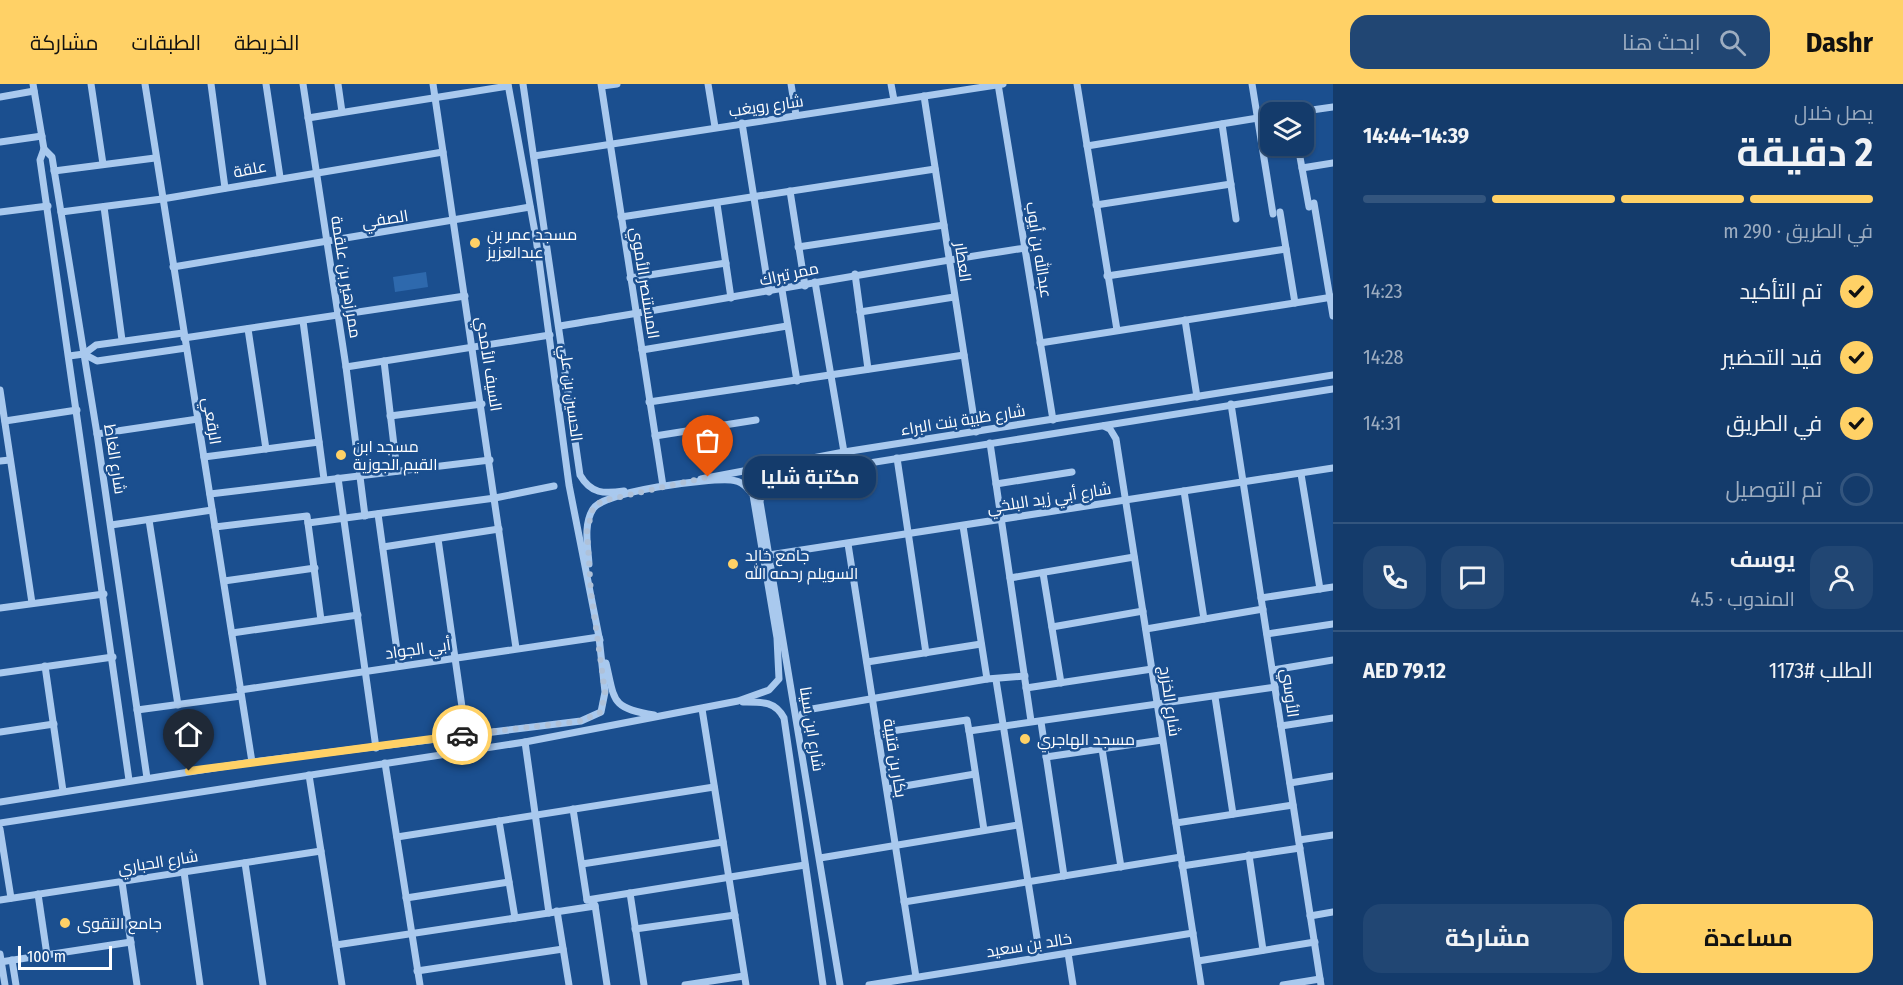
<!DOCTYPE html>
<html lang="ar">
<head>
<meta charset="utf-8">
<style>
  body { margin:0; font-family:"Fira Sans Condensed",Cairo,sans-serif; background:#214673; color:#f1f3f6; direction:rtl; height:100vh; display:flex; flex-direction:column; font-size:22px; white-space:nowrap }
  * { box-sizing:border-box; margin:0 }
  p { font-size:20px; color:#9dadc1 }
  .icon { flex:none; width:33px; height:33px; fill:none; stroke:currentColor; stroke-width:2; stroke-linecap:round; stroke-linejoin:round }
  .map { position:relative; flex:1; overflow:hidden; direction:ltr }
  .details { display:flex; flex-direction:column; background:#143b6b; width:570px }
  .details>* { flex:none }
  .fabs { position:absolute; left:1260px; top:18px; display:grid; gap:12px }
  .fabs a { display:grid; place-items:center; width:54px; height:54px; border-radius:12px; background:#143b6b; box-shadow:0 2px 4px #0004,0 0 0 2px #33557e; font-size:30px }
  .scale { position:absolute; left:18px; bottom:15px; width:94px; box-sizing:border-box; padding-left:6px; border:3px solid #fff; border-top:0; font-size:16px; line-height:21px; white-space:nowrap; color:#fff; -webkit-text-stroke:4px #1b4f8f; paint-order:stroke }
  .pin { position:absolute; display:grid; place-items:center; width:51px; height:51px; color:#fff; margin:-62px -26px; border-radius:50% 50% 50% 0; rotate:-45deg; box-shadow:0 0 6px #0007 }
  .pin .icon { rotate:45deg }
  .courier { position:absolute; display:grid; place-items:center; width:60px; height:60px; margin:-30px; border:4px solid #ffd166; border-radius:50%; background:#fff; color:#222; box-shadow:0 2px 8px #0007 }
  .bubble { position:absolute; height:42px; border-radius:18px; background:#143b6b; box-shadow:0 2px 4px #0004,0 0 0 2px #33557e; font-size:20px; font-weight:700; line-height:42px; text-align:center; direction:rtl }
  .summary em { font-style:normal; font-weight:700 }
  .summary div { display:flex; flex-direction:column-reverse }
  .summary { display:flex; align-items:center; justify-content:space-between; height:102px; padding:0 30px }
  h1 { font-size:39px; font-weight:700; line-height:45px }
  .bar { display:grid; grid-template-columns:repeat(4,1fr); gap:9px 6px; align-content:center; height:72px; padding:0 30px }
  .bar i { height:8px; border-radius:4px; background:#33557e }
  .bar .on { background:#ffd166 }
  .bar p { grid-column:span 4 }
  .line { display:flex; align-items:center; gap:15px; padding:0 30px; border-top:2px solid #33557e }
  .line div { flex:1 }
  .round { display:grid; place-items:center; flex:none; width:63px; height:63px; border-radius:18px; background:#214673 }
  ol { padding:0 30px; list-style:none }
  li { display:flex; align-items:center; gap:18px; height:66px }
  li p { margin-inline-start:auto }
  li .icon { padding:6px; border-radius:50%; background:#ffd166; color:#111; stroke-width:4 }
  li:last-child { color:#9dadc1 }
  li i { width:33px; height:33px; border:3px solid #33557e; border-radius:50% }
  .cta { display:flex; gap:12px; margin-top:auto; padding:12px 30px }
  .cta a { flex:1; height:69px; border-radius:18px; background:#ffd166; color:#111; font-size:24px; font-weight:700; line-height:69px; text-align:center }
  .cta a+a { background:#214673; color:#f1f3f6 }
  header { display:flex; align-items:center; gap:36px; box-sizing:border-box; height:84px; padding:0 30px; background:#ffd166; color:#111 }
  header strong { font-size:28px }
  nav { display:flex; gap:33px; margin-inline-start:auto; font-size:21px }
  .search { width:420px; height:54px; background:#214673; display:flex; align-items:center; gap:15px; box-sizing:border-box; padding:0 21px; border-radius:18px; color:#9dadc1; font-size:22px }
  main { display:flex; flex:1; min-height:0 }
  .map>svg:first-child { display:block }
  .green { fill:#2e69ad }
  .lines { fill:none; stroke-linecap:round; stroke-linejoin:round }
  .minor { stroke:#a9c9ee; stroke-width:7 }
  .done { stroke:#afc1d8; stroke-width:6; stroke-dasharray:0 10.8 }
  .route { stroke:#ffd166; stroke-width:8 }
  .poi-dot { fill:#ffd166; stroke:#1b4f8f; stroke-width:2 }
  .labels { text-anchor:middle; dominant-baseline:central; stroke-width:5; stroke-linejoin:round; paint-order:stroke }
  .street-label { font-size:16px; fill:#fff; stroke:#1b4f8f }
  .poi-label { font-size:16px; fill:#fff; stroke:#1b4f8f; text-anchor:start }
</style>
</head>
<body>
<header>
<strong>Dashr</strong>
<div class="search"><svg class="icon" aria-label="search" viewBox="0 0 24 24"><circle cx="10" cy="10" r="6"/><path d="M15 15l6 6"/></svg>ابحث هنا</div>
<nav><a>الخريطة</a><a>الطبقات</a><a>مشاركة</a></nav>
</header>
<main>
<section class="details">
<div class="summary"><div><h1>2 دقيقة</h1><p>يصل خلال</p></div><em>14:39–14:44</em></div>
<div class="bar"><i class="on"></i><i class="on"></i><i class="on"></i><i></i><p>في الطريق · 290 m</p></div>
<ol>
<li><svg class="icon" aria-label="check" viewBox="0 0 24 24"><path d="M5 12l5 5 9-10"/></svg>تم التأكيد<p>14:23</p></li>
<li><svg class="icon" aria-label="check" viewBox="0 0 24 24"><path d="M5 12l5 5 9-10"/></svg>قيد التحضير<p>14:28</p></li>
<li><svg class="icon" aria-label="check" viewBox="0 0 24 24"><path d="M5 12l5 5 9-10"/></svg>في الطريق<p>14:31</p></li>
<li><i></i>تم التوصيل</li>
</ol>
<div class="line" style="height:108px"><a class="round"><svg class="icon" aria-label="person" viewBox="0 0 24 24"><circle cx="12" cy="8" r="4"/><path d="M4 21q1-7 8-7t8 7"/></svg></a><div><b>يوسف</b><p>المندوب · 4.5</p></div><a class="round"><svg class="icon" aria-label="chat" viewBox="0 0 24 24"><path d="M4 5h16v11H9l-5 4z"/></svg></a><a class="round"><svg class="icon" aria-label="phone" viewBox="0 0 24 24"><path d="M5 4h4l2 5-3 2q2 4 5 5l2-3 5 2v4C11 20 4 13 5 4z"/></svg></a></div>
<div class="line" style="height:78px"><div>الطلب #1173</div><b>AED 79.12</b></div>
<div class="cta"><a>مساعدة</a><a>مشاركة</a></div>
</section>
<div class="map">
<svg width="1333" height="901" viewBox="0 0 1333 901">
  <rect width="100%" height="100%" fill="#1b4f8f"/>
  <polygon class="green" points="426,188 428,203 395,208 393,193"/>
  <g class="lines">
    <g class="minor">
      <polyline points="33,0 44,65 40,76 129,696"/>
      <polyline points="91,0 103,80"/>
      <polyline points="145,0 252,678"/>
      <polyline points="211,0 225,104"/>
      <polyline points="266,0 280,93"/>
      <polyline points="303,0 346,283 365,432"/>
      <polyline points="338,0 342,28"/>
      <polyline points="433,0 516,564"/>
      <path d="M523,0L580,391C591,410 604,410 624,407"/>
      <polyline points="601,0 663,402"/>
      <polyline points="708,0 715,43"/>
      <polyline points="791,0 796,31"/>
      <polyline points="891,0 894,16"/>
      <polyline points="998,0 1053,336"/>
      <polyline points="1077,0 1117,246"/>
      <polyline points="1252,0 1273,130"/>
      <polyline points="602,2 617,0"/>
      <polyline points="924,12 976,348"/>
      <polyline points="0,13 34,7"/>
      <polyline points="1298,28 1333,23"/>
      <polyline points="308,34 508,2"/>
      <polyline points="742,39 769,208"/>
      <polyline points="1222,40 1236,135"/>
      <polyline points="0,58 42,52"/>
      <polyline points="1087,62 1270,32"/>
      <polyline points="1298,62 1309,123"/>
      <polyline points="44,65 52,73 97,350 147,694"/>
      <polyline points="534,72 1003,0"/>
      <polyline points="1302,84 1333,79"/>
      <polyline points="54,87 155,74"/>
      <polyline points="790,107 805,202"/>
      <polyline points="1314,119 1333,232"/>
      <polyline points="717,120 731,214"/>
      <polyline points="1096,121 1231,100"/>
      <polyline points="104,123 122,256"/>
      <polyline points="0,128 48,122"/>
      <polyline points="61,128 162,115 443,68"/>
      <polyline points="1280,128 1295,219"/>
      <polyline points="621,133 935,85"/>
      <polyline points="798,163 944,141"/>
      <polyline points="173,183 530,123"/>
      <polyline points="855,190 868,285"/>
      <polyline points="1107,192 1286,165"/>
      <polyline points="630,194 726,179"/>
      <polyline points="815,198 844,368"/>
      <polyline points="782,206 797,297"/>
      <polyline points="860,228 954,213"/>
      <polyline points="1185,236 1197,313"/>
      <polyline points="303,237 324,395"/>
      <path d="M560,242C715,217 869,188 1025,164"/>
      <polyline points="248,245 266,365"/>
      <polyline points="184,254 465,212"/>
      <polyline points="1040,259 1333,213"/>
      <polyline points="642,266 787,242"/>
      <polyline points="84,270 97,277 186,264"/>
      <polyline points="69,272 84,270 96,261 183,249"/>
      <polyline points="384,277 397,387"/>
      <polyline points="346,283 550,251"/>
      <polyline points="0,306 32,519"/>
      <polyline points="649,318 964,271"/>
      <polyline points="1231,320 1321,901"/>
      <polyline points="390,332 482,320"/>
      <polyline points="5,337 77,326"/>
      <polyline points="1104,342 1110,345 1116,355 1201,901"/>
      <polyline points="97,350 198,335"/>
      <polyline points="655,352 756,336"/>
      <polyline points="990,359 1031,637"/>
      <polyline points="204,373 319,358"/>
      <polyline points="897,374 926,569"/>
      <polyline points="0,377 10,376"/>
      <polyline points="1301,390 1320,505"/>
      <polyline points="338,394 376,664"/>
      <polyline points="701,395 844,368 1333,291"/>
      <polyline points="996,400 1072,388"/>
      <polyline points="1184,407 1204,535"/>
      <polyline points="210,410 490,376"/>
      <polyline points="378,430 399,581"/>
      <polyline points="149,436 178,621"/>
      <polyline points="308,439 495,414 554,402"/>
      <polyline points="111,441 212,426"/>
      <polyline points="963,442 987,595"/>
      <polyline points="215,443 307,432 321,536"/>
      <polyline points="438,455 466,651"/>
      <polyline points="848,460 916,893"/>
      <polyline points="383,463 499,445"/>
      <polyline points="769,471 1333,384"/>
      <polyline points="1043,489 1061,599"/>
      <polyline points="1010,494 1134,473"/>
      <polyline points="224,497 315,484"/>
      <polyline points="1261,514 1333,503"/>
      <polyline points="0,524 104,510"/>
      <polyline points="1052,543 1143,527"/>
      <polyline points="1146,545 1263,525"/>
      <polyline points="232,549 358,531"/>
      <polyline points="1267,550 1333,540"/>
      <polyline points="867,578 981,560"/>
      <path d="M606,579C615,618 611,624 654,631"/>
      <polyline points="45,582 63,707"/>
      <polyline points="1273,586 1333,576"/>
      <polyline points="0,589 113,573"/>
      <polyline points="996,596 1040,873"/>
      <polyline points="1026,604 1152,585"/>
      <polyline points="240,606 599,553 600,556"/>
      <polyline points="1215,613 1233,730"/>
      <path d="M743,618C762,618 775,617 784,634L823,901"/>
      <polyline points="702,625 746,901"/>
      <polyline points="137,626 241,612"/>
      <polyline points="1041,638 1064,792"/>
      <polyline points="799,640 802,630 812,625 987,595 1025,592"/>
      <polyline points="1281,642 1333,634"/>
      <polyline points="969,647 984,746"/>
      <polyline points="0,648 54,640"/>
      <polyline points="878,649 967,636 969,647 1275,603"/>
      <polyline points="525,658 549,829"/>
      <polyline points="1102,665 1121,783"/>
      <polyline points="1046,673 1162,656"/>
      <polyline points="385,679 420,901"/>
      <polyline points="309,691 342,901"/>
      <polyline points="1290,699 1333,692"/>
      <polyline points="887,705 975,690"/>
      <polyline points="0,718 252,678 581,637 601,628 605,608 599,553 569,401 536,154 508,0"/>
      <polyline points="573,725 587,816"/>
      <polyline points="499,737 515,834"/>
      <path d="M0,739L525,658L738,617L769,606L779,595L777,554L753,411C747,403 742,397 731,396C708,394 604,407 593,425C583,441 588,463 589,480"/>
      <polyline points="1176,739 1293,721"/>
      <polyline points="0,745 11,814"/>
      <polyline points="397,753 714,703"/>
      <polyline points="1299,756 1333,751"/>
      <polyline points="1249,771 1263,866"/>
      <polyline points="820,774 1018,741"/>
      <polyline points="245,779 263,901"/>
      <polyline points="582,780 723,758"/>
      <polyline points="1182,782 1300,764"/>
      <polyline points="184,788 200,901"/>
      <polyline points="122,798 137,901"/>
      <polyline points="630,809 644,901"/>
      <polyline points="38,810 47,871"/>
      <polyline points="406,814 509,798"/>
      <polyline points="0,816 321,767"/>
      <polyline points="587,816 805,781"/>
      <polyline points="904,818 1181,773"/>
      <polyline points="592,819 595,821 607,901"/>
      <polyline points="557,827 569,901"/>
      <polyline points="1310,832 1333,828"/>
      <polyline points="635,845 735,831"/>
      <polyline points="336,861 595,822"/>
      <polyline points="1068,869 1073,901"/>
      <polyline points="0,870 5,901"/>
      <polyline points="12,876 16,901"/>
      <polyline points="1198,877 1315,858"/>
      <polyline points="0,878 131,858"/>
      <polyline points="417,887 563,865"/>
      <polyline points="685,901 744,892"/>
      <polyline points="840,901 760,418 762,405 769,395 1333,305"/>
      <polyline points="869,901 1193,849"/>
      <polyline points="1283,901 1320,895"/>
    </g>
  </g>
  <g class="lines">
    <polyline class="done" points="462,651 581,637 601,628 605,608 591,509 587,447 593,424 602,417 708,393"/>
    <polyline class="route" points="189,687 462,651"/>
  </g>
  <g class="poi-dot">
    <circle cx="475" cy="159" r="6"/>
    <circle cx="341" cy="371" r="6"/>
    <circle cx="733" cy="480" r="6"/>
    <circle cx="1025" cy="655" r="6"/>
    <circle cx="65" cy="839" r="6"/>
  </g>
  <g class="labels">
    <g class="street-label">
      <text transform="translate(766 22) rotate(-8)">شارع رويغب</text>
      <text transform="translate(250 85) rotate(-11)">علقة</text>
      <text transform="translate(385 135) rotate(-9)">الصفي</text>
      <text transform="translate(1039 166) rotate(81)">عبدالله بن أيوب</text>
      <text transform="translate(963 178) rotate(82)">العطار</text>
      <text transform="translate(789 190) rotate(-12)">ممر تبراك</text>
      <text transform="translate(346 193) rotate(81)">ممر زهير بن علقمة</text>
      <text transform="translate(645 199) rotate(81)">المستنصر الأموي</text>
      <text transform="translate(489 280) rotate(81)">السيف الأمدي</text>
      <text transform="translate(571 309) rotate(83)">الحسين بن علي</text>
      <text transform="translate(963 336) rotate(-9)">شارع ظبية بنت البراء</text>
      <text transform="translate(212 337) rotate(81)">الرقعي</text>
      <text transform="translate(115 375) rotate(81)">شارع الغاط</text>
      <text transform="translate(1049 414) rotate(-9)">شارع أبي زيد البلخي</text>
      <text transform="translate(418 565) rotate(-8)">أبي الجواد</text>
      <text transform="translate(1290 609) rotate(82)">الأوسي</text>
      <text transform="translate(1170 617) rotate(82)">شارع الخزرج</text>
      <text transform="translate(812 645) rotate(81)">شارع ابن سينا</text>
      <text transform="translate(895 674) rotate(81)">بكار بن قتيبة</text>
      <text transform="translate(158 778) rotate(-9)">شارع الحباري</text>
      <text transform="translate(1029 861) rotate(-9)">خالد بن سعيد</text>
    </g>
    <g class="poi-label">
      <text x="487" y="150">مسجد عمر بن<tspan x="487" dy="18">عبدالعزيز</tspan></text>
      <text x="353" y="362">مسجد ابن<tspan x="353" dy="18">القيم الجوزية</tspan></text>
      <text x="745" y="471">جامع خالد<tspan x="745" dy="18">السويلم رحمه الله</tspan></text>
      <text x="1037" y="655">مسجد الهاجري</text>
      <text x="77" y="839">جامع التقوى</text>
    </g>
  </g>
</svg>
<div class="fabs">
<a><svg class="icon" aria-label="layers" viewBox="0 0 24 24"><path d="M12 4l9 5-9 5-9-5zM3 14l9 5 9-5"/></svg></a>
</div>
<div class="scale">100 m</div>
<div class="pin" style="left:708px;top:393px;background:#ea580c"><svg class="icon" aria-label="bag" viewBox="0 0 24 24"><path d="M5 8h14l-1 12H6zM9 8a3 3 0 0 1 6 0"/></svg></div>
<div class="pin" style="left:189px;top:687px;background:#1f2937"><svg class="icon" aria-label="home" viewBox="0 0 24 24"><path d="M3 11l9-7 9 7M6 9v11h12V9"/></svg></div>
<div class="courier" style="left:462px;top:651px"><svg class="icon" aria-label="car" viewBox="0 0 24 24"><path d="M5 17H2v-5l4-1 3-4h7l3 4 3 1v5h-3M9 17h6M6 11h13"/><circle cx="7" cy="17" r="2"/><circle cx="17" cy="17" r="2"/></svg></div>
<div class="bubble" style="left:744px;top:372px;width:132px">مكتبة شليا</div>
</div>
</main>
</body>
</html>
